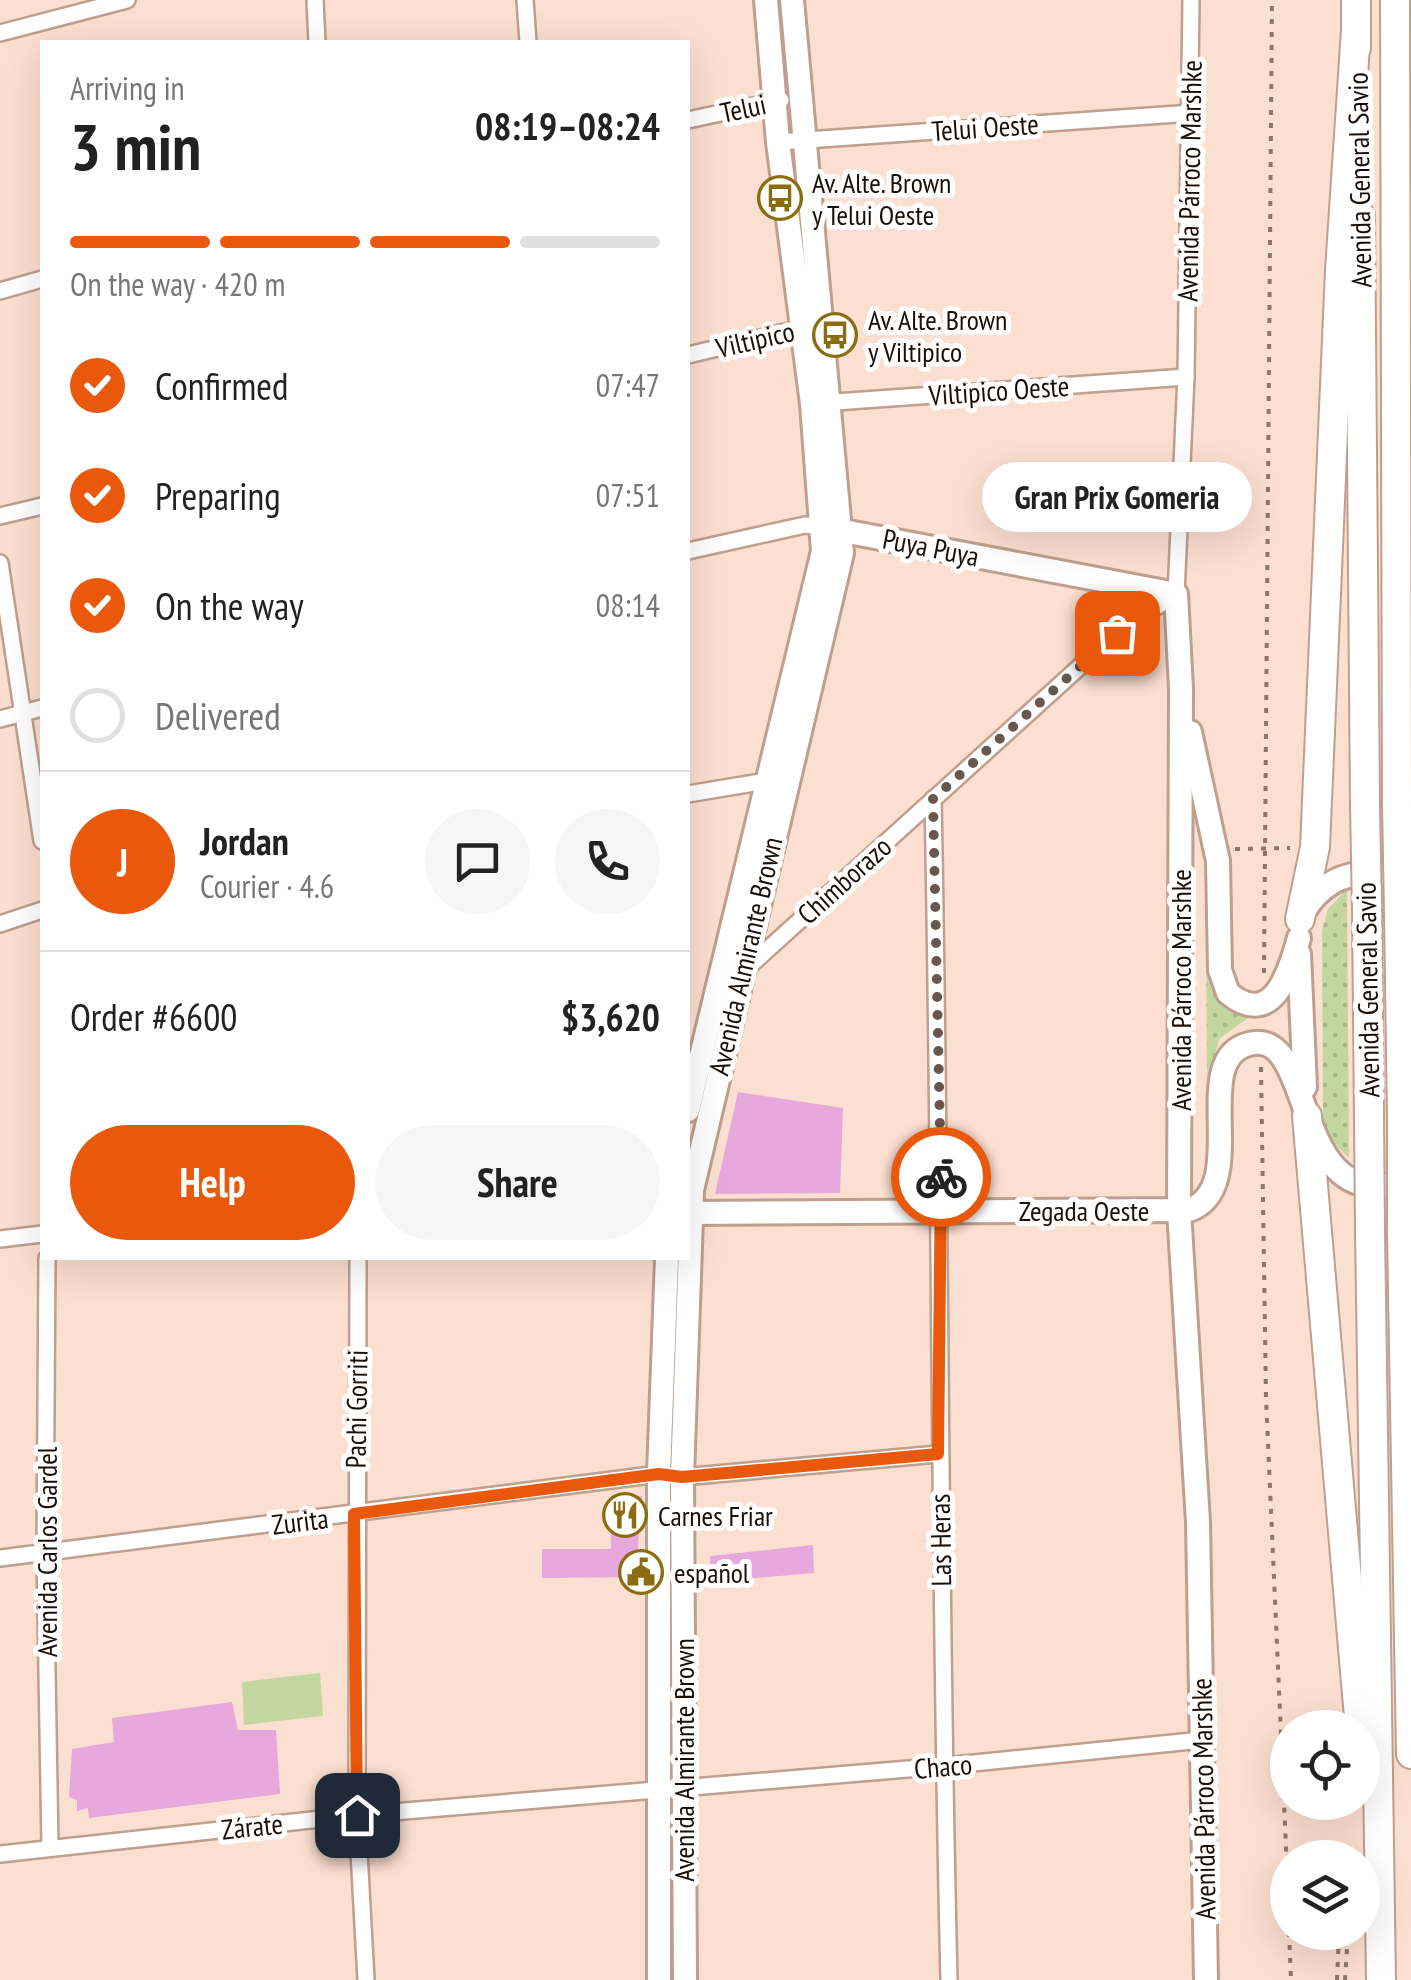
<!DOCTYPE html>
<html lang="en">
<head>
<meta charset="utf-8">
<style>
  body { margin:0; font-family:"PT Sans Narrow",sans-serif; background:#f6f6f6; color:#222; height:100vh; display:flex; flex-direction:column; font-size:38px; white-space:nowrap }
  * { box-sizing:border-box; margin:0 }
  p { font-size:32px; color:#767676 }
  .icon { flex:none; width:55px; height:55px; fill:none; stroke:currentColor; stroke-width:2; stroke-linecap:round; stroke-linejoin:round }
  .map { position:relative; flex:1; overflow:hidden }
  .drawer { position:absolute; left:40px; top:40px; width:650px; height:1220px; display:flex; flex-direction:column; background:#fff; border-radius:0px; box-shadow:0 10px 40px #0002 }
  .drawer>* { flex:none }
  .tools { position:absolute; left:1270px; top:1710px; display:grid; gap:20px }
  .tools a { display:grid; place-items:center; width:110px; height:110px; border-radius:50%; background:#fff; box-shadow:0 10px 40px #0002; font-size:50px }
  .pin { position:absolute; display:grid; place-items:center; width:85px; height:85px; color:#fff; margin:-42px; border-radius:20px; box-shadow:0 5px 15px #0006 }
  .courier { position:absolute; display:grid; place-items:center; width:100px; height:100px; margin:-50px; border:8px solid #ea580c; border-radius:50%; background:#fff; color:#222; box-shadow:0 2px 12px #0007 }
  .bubble { position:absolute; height:70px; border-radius:35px; background:#fff; box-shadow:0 10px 40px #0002; font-size:32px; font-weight:700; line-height:70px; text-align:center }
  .headline em { font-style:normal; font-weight:700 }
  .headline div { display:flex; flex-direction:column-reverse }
  .headline { display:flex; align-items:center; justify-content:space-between; height:170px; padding:0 30px }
  h1 { font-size:65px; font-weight:700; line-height:75px }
  .bar { display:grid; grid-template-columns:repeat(4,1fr); gap:15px 10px; align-content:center; height:120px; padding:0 30px }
  .bar i { height:12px; border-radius:8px; background:#e0e0e0 }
  .bar .on { background:#ea580c }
  .bar p { grid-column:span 4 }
  .line { display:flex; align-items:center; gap:25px; padding:0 30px; border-top:2px solid #e0e0e0 }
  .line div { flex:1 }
  .round { display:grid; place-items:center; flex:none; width:105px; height:105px; border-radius:52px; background:#f6f6f6 }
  ol { padding:0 30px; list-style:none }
  li { display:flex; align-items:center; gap:30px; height:110px }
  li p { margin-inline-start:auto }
  li .icon { padding:10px; border-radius:50%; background:#ea580c; color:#fff; stroke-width:4 }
  li:last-child { color:#767676 }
  li i { width:55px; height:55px; border:5px solid #e0e0e0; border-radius:50% }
  .action { display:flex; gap:20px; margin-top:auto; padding:20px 30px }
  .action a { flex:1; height:115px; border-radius:60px; background:#ea580c; color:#fff; font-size:40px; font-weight:700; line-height:115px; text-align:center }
  .action a+a { background:#f6f6f6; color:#222 }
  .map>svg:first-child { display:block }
  .grass { fill:url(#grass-dots) }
  .pitch { fill:#c3d8a0 }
  .building { fill:#e6a8dd }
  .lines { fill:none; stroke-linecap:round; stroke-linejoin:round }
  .street-casing { stroke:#bf9f8d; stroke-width:20 }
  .secondary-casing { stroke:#bf9f8d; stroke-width:28 }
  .highway-casing { stroke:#bf9f8d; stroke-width:32 }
  .path { stroke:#8b776c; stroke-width:4; stroke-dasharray:5 8; stroke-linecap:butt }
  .street { stroke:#fff; stroke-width:15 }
  .secondary { stroke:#fff; stroke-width:22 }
  .highway { stroke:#fff; stroke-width:28 }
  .highway-bridge-casing { stroke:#bf9f8d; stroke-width:32; stroke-linecap:butt }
  .highway-bridge { stroke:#fff; stroke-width:28 }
  .done { stroke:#69574e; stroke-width:10; stroke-dasharray:0 18 }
  .route { stroke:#ea580c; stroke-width:12 }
  .labels { text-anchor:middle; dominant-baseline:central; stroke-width:10; stroke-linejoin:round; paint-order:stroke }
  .street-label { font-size:28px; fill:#1a0e08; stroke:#fff }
  .poi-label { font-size:28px; fill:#1a0e08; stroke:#fff; text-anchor:start }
</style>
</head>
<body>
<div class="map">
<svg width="1411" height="1980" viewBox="0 0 1411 1980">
  <defs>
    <pattern id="grass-dots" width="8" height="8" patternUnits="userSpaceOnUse" patternTransform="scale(2.5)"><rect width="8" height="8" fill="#c3d8a0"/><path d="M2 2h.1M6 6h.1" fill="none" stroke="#a7b888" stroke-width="1.8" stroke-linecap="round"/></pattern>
  </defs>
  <rect width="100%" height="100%" fill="#fbdfd0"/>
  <g class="grass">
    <polygon points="1347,889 1349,1158 1330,1139 1323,1118 1322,931 1328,909"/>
    <polygon points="1206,931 1216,999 1248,1018 1219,1039 1207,1087"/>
  </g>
  <polygon class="pitch" points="320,1673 323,1716 244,1725 242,1682"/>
  <g class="building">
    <polygon points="738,1092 843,1108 840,1193 715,1194"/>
    <polygon points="642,1496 638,1549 644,1549 644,1577 542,1578 542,1549 611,1549 610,1499"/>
    <polygon points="813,1545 814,1573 710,1582 710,1556"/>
    <polygon points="232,1702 238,1730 276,1730 280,1794 89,1818 88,1808 77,1811 77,1800 69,1797 72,1749 114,1742 112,1718"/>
  </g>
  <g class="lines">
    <g class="street-casing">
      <g id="street">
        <polyline points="315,0 317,42"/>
        <polyline points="525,0 528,42"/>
        <polyline points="0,33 127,0"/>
        <polyline points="688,120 781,100"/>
        <polyline points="778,142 1192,113"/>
        <polyline points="0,291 42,279"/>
        <polyline points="688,355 810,326"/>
        <polyline points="821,403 1186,377"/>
        <polyline points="0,516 42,506"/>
        <polyline points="688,551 805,525 822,527"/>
        <polyline points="0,563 42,841"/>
        <polyline points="0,719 42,708"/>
        <polyline points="688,794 772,780"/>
        <path d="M933,799C941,1193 939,1586 949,1980"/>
        <polyline points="0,924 42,910"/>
        <polyline points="745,970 1117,633 1176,594 1186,377 1191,0"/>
        <polyline points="0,1239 42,1234"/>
        <polyline points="47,1258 45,1554 50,1846"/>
        <polyline points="358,1258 357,1815 366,1980"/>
        <polyline points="0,1558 659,1474 682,1477 938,1454"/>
        <polyline points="0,1854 357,1815 944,1766 1202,1740"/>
      </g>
    </g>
    <g class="secondary-casing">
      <g id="secondary">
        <polyline points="822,527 1176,594 1181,689 1179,1210 1198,1522 1206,1980"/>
        <path d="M1190,732L1218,861L1220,970L1228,993C1273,1030 1290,971 1299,938"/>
        <path d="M1303,913C1327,871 1368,866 1411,880"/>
        <polyline points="1299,954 1305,1087"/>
        <polyline points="688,1110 823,551 812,404 778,142 766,0"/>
        <path d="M688,1213L1189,1210C1253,1187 1187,1059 1249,1044C1320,1026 1286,1225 1411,1179"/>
        <polyline points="659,1980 659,1474 667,1258"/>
        <polyline points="685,1980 682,1477 692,1190 842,553 792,0"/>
      </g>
    </g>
    <g class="highway-casing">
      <g id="highway">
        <polyline points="1356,0 1356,48"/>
        <polyline points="1395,0 1397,805"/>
        <polyline points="1360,216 1365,806"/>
        <polyline points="1367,909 1369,1118"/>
        <polyline points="1399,912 1402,1122"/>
        <polyline points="1300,919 1315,847 1340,270 1356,30"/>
        <polyline points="1307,1116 1359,1717"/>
        <polyline points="1370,1229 1381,1980"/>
        <polyline points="1402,1233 1411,1754"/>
      </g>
    </g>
    <g class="path">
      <polyline points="1235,849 1290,848"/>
      <polyline points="1264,973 1272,0"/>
      <polyline points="1261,1067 1266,1398 1288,1892"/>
      <polyline points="1289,1932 1291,1980"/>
      <polyline points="1337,1980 1339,1932"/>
      <polyline points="1345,1980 1348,1932"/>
    </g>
    <use href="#street" class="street"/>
    <use href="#secondary" class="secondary"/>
    <use href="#highway" class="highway"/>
    <g class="highway-bridge-casing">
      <g id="highway-bridge">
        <polyline points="1397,805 1399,912"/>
        <polyline points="1365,806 1367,909"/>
        <polyline points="1369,1118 1370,1229"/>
        <polyline points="1402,1122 1402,1233"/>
      </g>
    </g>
    <use href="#highway-bridge" class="highway-bridge"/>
  </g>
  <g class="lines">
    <polyline class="done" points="941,1177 933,799 1117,633"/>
    <polyline class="route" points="357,1815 354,1514 659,1474 682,1477 938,1454 941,1177"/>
  </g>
  <defs>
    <g id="bus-ring" transform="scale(2.25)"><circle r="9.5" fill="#fff" stroke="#8a6d0e" stroke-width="1.5"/><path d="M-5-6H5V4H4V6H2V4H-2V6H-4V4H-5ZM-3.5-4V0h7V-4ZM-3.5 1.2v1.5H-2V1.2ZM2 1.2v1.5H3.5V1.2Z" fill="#8a6d0e"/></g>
    <g id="restaurant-ring" transform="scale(2.25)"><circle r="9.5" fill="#fff" stroke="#8a6d0e" stroke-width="1.5"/><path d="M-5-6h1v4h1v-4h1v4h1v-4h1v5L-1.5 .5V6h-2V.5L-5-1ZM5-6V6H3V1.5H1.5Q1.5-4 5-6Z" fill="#8a6d0e"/></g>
    <g id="civic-ring" transform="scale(2.25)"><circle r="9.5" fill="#fff" stroke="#8a6d0e" stroke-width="1.5"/><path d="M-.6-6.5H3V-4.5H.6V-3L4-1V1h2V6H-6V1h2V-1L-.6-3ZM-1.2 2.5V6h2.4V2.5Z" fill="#8a6d0e"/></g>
  </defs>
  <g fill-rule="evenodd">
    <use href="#bus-ring" x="780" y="198"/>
    <use href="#bus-ring" x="835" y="335"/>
    <use href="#restaurant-ring" x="625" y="1515"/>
    <use href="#civic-ring" x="641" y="1572"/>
  </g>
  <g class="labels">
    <g class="street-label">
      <text transform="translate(743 108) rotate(-12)">Telui</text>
      <text transform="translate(985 127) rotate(-4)">Telui Oeste</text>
      <text transform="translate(1359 180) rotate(-91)">Avenida General Savio</text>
      <text transform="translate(1189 181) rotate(-89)">Avenida Párroco Marshke</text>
      <text transform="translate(755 339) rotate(-13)">Viltipico</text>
      <text transform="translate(999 390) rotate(-4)">Viltipico Oeste</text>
      <text transform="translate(931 547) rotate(11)">Puya Puya</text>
      <text transform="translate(844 880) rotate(-42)">Chimborazo</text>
      <text transform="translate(745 956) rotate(-77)">Avenida Almirante Brown</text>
      <text transform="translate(1180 990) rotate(-90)">Avenida Párroco Marshke</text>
      <text transform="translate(1367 990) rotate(-91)">Avenida General Savio</text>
      <text x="1084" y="1210">Zegada Oeste</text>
      <text transform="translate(356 1409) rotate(-89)">Pachi Gorriti</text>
      <text transform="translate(300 1521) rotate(-7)">Zurita</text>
      <text transform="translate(940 1540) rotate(-91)">Las Heras</text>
      <text transform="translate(46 1552) rotate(-90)">Avenida Carlos Gardel</text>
      <text transform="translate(683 1760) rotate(-90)">Avenida Almirante Brown</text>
      <text transform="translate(943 1766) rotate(-5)">Chaco</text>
      <text transform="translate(1203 1799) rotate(-91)">Avenida Párroco Marshke</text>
      <text transform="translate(252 1826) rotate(-6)">Zárate</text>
    </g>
    <g class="poi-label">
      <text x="812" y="182">Av. Alte. Brown<tspan x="812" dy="32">y Telui Oeste</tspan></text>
      <text x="868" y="319">Av. Alte. Brown<tspan x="868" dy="32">y Viltipico</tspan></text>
      <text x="658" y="1515">Carnes Friar</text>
      <text x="674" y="1572">español</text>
    </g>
  </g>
</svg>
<div class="tools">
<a><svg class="icon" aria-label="locate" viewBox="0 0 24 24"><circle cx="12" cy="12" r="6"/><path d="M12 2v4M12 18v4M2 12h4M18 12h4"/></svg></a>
<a><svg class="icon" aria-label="layers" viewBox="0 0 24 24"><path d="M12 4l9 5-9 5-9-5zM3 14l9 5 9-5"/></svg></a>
</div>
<div class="pin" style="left:1117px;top:633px;background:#ea580c"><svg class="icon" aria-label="bag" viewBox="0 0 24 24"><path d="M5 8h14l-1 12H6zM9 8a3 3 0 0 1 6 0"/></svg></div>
<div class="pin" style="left:357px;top:1815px;background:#1f2937"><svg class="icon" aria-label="home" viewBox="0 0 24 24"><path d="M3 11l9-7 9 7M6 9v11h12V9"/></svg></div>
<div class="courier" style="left:941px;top:1177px"><svg class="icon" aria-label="bike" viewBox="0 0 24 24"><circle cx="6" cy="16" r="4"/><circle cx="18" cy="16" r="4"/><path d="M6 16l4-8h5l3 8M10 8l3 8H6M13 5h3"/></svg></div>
<div class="bubble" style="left:982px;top:462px;width:270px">Gran Prix Gomeria</div>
<section class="drawer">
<div class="headline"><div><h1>3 min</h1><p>Arriving in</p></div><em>08:19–08:24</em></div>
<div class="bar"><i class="on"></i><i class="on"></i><i class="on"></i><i></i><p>On the way · 420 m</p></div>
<ol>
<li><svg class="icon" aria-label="check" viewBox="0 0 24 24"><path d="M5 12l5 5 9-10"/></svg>Confirmed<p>07:47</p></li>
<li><svg class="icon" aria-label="check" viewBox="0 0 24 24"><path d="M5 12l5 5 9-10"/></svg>Preparing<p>07:51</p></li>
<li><svg class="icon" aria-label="check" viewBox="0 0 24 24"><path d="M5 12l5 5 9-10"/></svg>On the way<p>08:14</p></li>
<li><i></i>Delivered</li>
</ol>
<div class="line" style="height:180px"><b class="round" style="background:#ea580c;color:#fff">J</b><div><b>Jordan</b><p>Courier · 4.6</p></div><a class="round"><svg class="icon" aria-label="chat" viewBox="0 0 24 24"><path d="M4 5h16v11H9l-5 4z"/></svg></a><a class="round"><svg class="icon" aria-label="phone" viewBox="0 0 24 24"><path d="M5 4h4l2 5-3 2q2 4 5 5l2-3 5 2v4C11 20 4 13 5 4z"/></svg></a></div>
<div class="line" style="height:130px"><div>Order #6600</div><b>$3,620</b></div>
<div class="action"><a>Help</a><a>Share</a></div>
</section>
</div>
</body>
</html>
